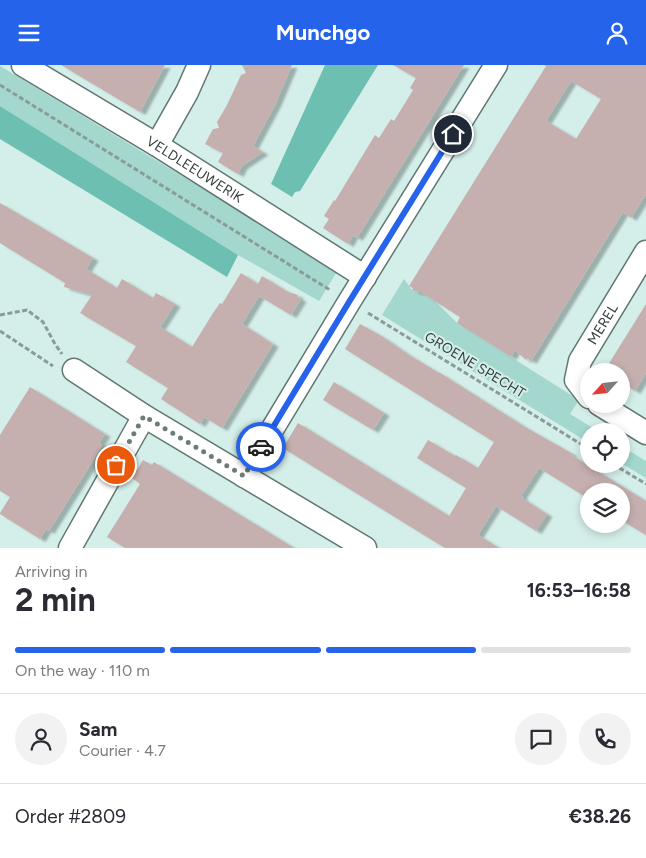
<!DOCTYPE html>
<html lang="en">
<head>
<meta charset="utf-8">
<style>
  body { margin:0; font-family:Figtree,sans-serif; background:#f2f2f3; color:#2b2b33; height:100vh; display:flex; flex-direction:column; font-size:19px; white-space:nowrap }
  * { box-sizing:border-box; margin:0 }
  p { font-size:16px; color:#7c7c81 }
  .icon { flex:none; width:28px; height:28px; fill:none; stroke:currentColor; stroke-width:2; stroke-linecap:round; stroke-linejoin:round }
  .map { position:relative; height:483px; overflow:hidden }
  .drawer { display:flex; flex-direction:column; background:#fff; flex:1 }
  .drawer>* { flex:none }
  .needle { width:32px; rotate:243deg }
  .fabs { position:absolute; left:580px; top:298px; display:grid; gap:10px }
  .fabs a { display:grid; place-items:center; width:50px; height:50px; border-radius:50%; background:#fff; box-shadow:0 2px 8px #0003; font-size:25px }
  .pin { position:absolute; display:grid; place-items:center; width:42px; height:42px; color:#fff; margin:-21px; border:2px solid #fff; border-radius:50%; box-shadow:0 1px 5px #0007 }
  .courier { position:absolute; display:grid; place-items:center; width:50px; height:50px; margin:-25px; border:4px solid #2563eb; border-radius:50%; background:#fff; color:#222; box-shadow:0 1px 6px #0007 }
  .overview em { font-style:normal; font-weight:700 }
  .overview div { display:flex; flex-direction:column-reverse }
  .overview { display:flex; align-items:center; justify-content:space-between; height:85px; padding:0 15px }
  h1 { font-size:32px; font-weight:700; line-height:38px }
  .bar { display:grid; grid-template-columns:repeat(4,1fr); gap:8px 5px; align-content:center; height:60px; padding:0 15px }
  .bar i { height:6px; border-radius:4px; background:#e1e1e2 }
  .bar .current { background:#2563eb }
  .bar p { grid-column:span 4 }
  .line { display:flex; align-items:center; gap:12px; padding:0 15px; border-top:1px solid #e1e1e2 }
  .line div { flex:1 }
  .round { display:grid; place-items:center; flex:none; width:52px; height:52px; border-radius:26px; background:#f2f2f3 }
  header { display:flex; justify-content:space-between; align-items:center; height:65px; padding:0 15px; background:#2563eb; color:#fff; font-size:22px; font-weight:700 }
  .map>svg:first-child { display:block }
  .green { fill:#a4d8ce }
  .water { fill:#6dbfb1 }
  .building { fill:#c6afaf; fill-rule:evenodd; filter:url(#shadow) }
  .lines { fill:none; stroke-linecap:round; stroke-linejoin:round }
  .street-casing { stroke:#607772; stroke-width:25 }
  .path { stroke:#899c98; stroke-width:3; stroke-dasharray:5 2.5; stroke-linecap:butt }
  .street { stroke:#fff; stroke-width:22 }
  .done { stroke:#6d7c79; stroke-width:5; stroke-dasharray:0 9 }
  .route { stroke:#2563eb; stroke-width:6 }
  .labels { text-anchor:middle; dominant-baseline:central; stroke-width:4; stroke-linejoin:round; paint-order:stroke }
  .street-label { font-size:14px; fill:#353f3d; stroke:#d4eee9 }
</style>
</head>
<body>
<header><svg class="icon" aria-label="menu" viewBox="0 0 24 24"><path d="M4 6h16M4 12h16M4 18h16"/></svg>Munchgo<svg class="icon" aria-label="person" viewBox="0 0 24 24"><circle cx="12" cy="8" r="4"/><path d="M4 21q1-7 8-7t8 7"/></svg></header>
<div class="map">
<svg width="646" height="483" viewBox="0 0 646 483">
  <defs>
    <filter id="shadow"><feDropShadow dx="5.5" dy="3" stdDeviation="1" flood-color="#0004"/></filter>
  </defs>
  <rect width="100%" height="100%" fill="#d4eee9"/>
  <g class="green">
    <polygon points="0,1 338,205 319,236 238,190 0,41"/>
    <polygon points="404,214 412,225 420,227 435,236 457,258 579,335 570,349 598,366 589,366 589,378 382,250"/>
    <polygon points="621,381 646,396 646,413 621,398"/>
  </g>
  <g class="water">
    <polygon points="325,0 378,0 300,126 295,127 292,132 271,119"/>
    <polygon points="0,41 238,190 227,212 0,74"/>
  </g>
  <g class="building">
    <polygon points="61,0 165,0 140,47"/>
    <polygon points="242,0 292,0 275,40 253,81 263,87 242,101 238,109 218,97 223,88 205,79 213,64 219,63 217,57 227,40 241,10 246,8"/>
    <polygon points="393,0 464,0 357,173 353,170 348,179 323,163 329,154 324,151 334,135 335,136 375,70 379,73 391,54 394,56 413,25 410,23 416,13"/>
    <path d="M544,0H646V129L631,153L623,147L531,296L527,293L526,295L515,285L511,292L457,258L460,252L422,228L412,225L413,223L409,221L546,1ZM571,16L601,34L576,74L546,56Z"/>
    <polygon points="0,138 93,193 86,204 117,223 122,214 153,233 156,228 175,239 160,262 192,282 213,248 220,238 222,239 241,208 258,219 262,211 288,227 298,230 297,232 301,234 291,250 259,231 242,259 273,279 222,363 204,352 200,359 161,334 168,323 126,297 136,281 80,248 92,230 64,222 65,218 0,178"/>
    <polygon points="646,239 646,308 635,326 621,317 621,306 617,306 608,300"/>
    <polygon points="360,259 383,272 409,290 439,308 440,308 525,362 571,388 571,390 646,436 646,470 621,455 621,426 589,426 589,434 539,403 521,431 523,432 522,433 547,449 536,466 496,441 478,470 499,483 445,483 283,383 298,358 449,451 466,423 417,393 428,375 455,391 456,390 478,403 494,377 345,284"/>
    <polygon points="334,317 384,348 373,365 323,335"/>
    <polygon points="30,322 105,369 99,378 102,380 92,397 49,466 46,464 40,474 0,449 0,448 10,432 0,426 0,370"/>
    <polygon points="143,395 152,400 154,397 294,483 125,483 107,472 140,419 132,413"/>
  </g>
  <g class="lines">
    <g class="street-casing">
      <g id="street">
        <path id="s1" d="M23,0L157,80L365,212"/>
        <polyline points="157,80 187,27 199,0"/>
        <polyline points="74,305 144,351 365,483"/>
        <path id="s2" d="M589,332L576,315L580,296L646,187"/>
        <polyline points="599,339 646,368"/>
        <polyline points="244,411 349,237 496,0"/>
        <polyline points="70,483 144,351"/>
      </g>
    </g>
    <g class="path">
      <polyline points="0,20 330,225"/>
      <polyline points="368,248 589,384"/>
      <polyline points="0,250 27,245 43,257 55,279 62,289"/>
      <polyline points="0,266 53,301"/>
      <polyline points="613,399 646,419"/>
    </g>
    <use href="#street" class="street"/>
  </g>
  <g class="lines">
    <polyline class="done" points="116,400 144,351 244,411 261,382"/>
    <polyline class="route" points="261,382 349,237 453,69"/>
  </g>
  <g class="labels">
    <g class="street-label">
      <text stroke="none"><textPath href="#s1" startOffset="201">VELDLEEUWERIK</textPath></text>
      <text stroke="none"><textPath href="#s2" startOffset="84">MEREL</textPath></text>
      <text transform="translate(475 300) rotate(31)">GROENE SPECHT</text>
    </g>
  </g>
</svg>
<div class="fabs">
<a><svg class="needle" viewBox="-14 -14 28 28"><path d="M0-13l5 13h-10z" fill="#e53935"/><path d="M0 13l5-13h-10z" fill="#7c7c81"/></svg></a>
<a><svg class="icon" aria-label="locate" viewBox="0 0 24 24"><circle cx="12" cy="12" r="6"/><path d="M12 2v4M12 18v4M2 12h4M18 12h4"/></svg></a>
<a><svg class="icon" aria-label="layers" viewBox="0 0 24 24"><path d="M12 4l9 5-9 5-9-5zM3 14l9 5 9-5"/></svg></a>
</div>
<div class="pin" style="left:116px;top:400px;background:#ea580c"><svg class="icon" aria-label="bag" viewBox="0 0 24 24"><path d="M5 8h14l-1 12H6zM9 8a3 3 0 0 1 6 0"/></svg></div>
<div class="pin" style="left:453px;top:69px;background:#1f2937"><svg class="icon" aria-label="home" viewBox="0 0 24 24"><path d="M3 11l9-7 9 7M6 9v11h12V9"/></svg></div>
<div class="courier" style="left:261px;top:382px"><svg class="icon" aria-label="car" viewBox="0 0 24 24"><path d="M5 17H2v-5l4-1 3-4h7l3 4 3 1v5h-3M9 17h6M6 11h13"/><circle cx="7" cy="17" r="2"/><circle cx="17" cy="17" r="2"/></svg></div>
</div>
<section class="drawer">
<div class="overview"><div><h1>2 min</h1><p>Arriving in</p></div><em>16:53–16:58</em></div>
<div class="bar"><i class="current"></i><i class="current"></i><i class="current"></i><i></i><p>On the way · 110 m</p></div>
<div class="line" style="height:90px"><a class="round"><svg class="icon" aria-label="person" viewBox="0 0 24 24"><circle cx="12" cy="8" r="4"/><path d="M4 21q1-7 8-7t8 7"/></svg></a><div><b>Sam</b><p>Courier · 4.7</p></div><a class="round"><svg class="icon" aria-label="chat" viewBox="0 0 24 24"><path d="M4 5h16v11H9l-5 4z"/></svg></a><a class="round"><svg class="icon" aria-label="phone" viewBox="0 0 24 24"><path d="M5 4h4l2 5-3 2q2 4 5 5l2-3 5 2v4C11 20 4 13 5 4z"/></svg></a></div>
<div class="line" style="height:65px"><div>Order #2809</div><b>€38.26</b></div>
</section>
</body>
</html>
